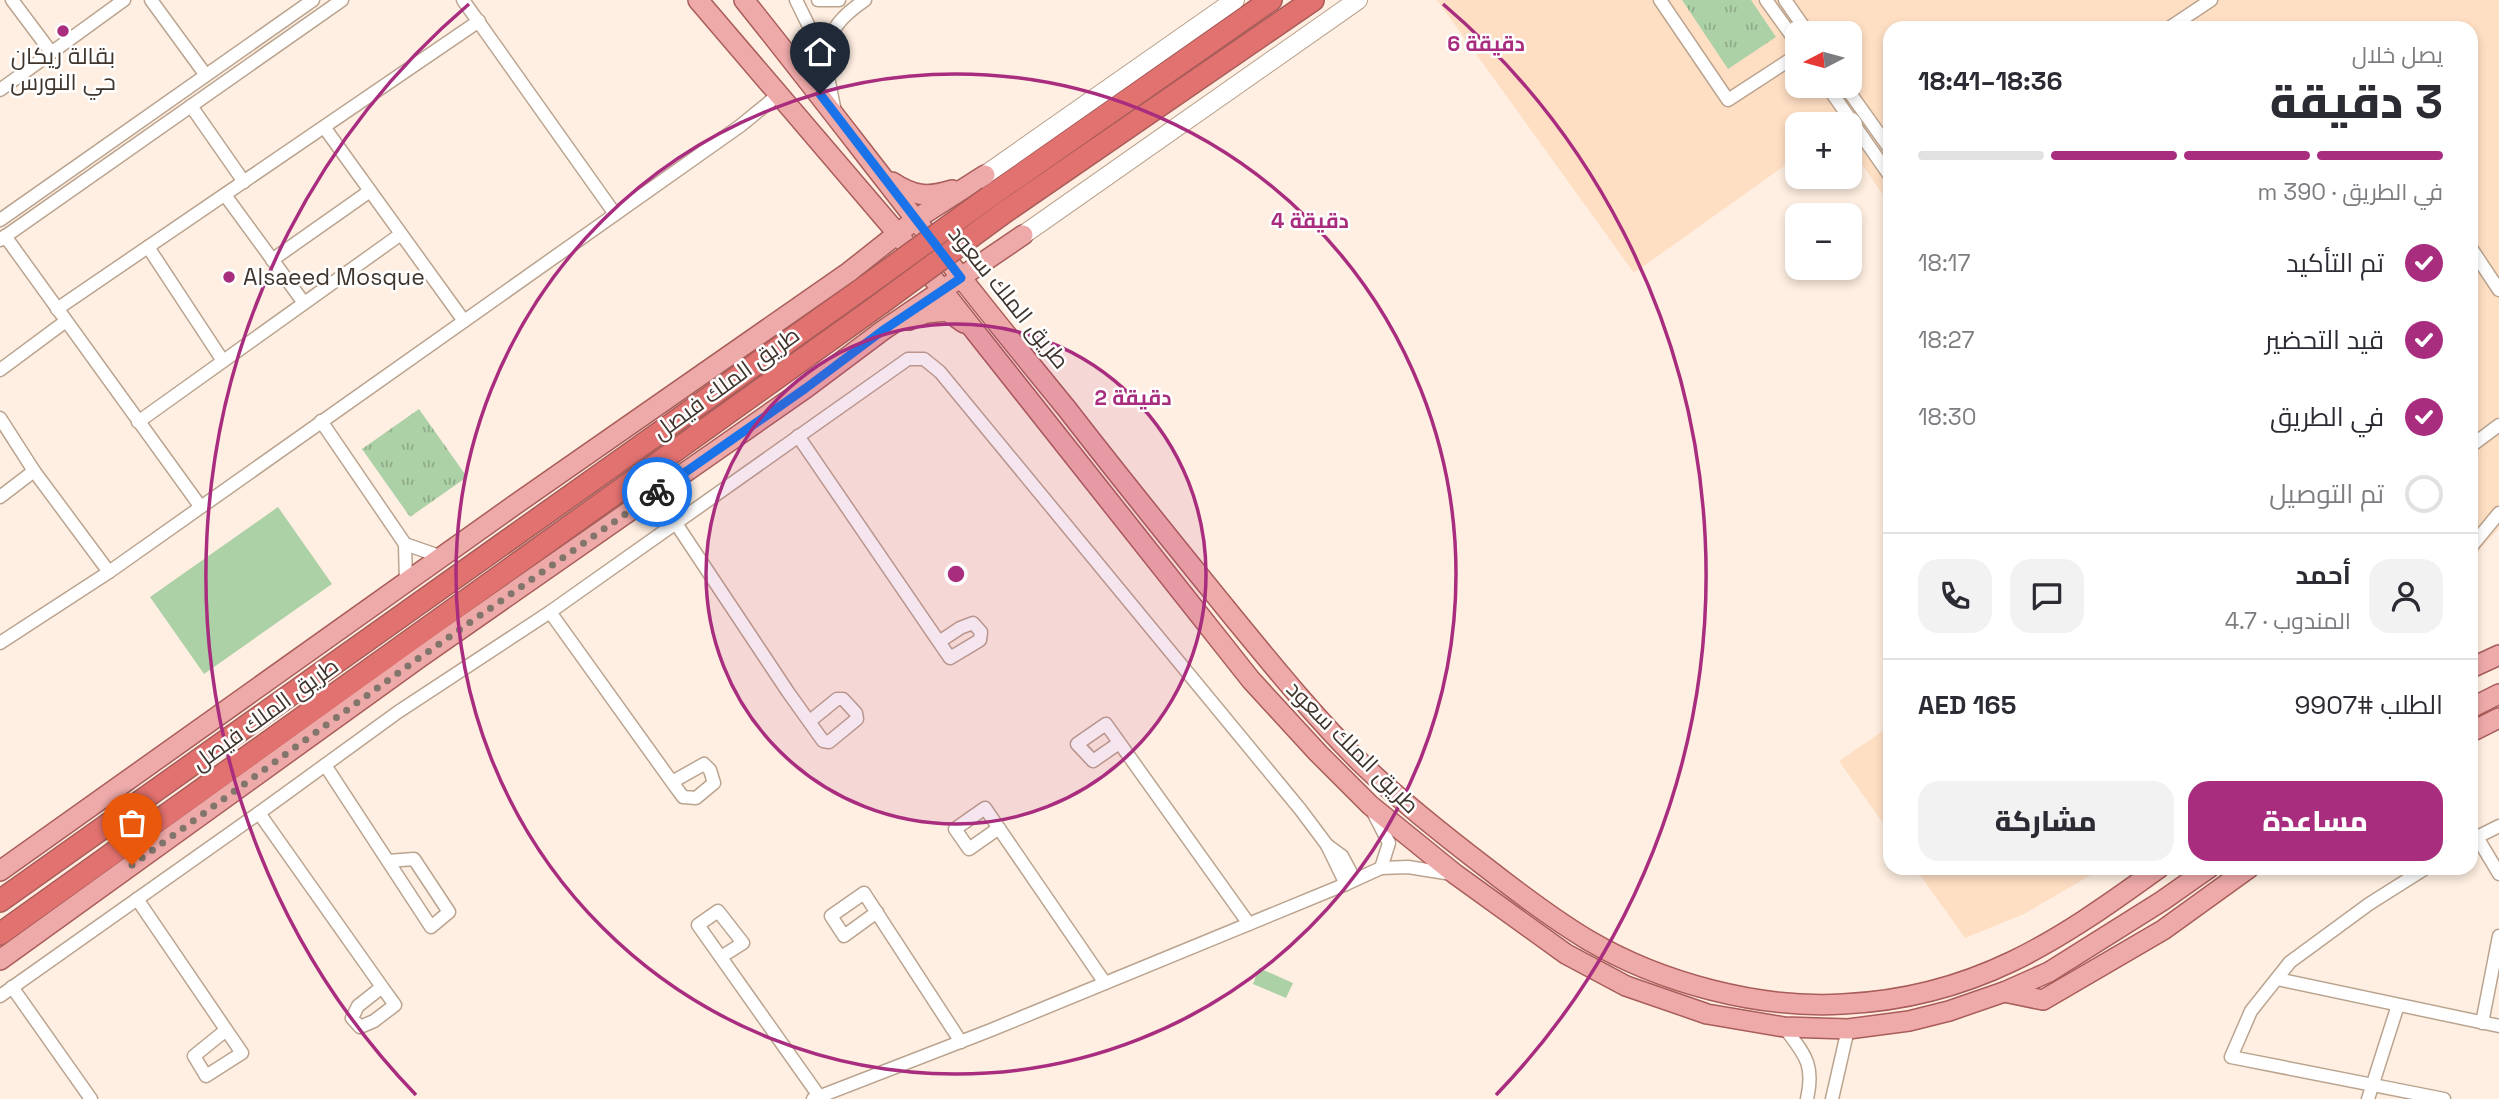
<!DOCTYPE html>
<html lang="ar">
<head>
<meta charset="utf-8">
<style>
  body { margin:0; font-family:"Space Grotesk",Cairo,sans-serif; background:#f2f2f3; color:#2b2b33; direction:rtl; height:100vh; display:flex; flex-direction:column; font-size:26px; white-space:nowrap }
  * { box-sizing:border-box; margin:0 }
  p { font-size:23px; color:#7c7c81 }
  .icon { flex:none; width:38px; height:38px; fill:none; stroke:currentColor; stroke-width:2; stroke-linecap:round; stroke-linejoin:round }
  .map { position:relative; flex:1; overflow:hidden; direction:ltr }
  .details { position:absolute; left:1883px; top:21px; width:595px; height:854px; display:flex; flex-direction:column; background:#fff; border-radius:21px; box-shadow:0 4px 10px #0003; direction:rtl }
  .details>* { flex:none }
  .needle { width:46px; rotate:264deg }
  .fabs { position:absolute; left:1785px; top:21px; display:grid; gap:14px }
  .fabs a { display:grid; place-items:center; width:77px; height:77px; border-radius:14px; background:#fff; box-shadow:0 4px 10px #0003; font-size:35px }
  .pin { position:absolute; display:grid; place-items:center; width:60px; height:60px; color:#fff; margin:-72px -30px; border-radius:50% 50% 50% 0; rotate:-45deg; box-shadow:0 0 7px #0007 }
  .pin .icon { rotate:45deg }
  .courier { position:absolute; display:grid; place-items:center; width:70px; height:70px; margin:-35px; border:5px solid #1a73e8; border-radius:50%; background:#fff; color:#222; box-shadow:0 2px 9px #0007 }
  .head em { font-style:normal; font-weight:800 }
  .head div { display:flex; flex-direction:column-reverse }
  .head { display:flex; align-items:center; justify-content:space-between; height:119px; padding:0 35px }
  h1 { font-size:46px; font-weight:800; line-height:52px }
  .bar { display:grid; grid-template-columns:repeat(4,1fr); gap:10px 7px; align-content:center; height:84px; padding:0 35px }
  .bar i { height:9px; border-radius:5px; background:#e1e1e2 }
  .bar .selected { background:#a92d7f }
  .bar p { grid-column:span 4 }
  .line { display:flex; align-items:center; gap:18px; padding:0 35px; border-top:2px solid #e1e1e2 }
  .line div { flex:1 }
  .round { display:grid; place-items:center; flex:none; width:74px; height:74px; border-radius:21px; background:#f2f2f3 }
  ol { padding:0 35px; list-style:none }
  li { display:flex; align-items:center; gap:21px; height:77px }
  li p { margin-inline-start:auto }
  li .icon { padding:7px; border-radius:50%; background:#a92d7f; color:#fff; stroke-width:4 }
  li:last-child { color:#7c7c81 }
  li i { width:38px; height:38px; border:4px solid #e1e1e2; border-radius:50% }
  .action { display:flex; gap:14px; margin-top:auto; padding:14px 35px }
  .action a { flex:1; height:80px; border-radius:21px; background:#a92d7f; color:#fff; font-size:28px; font-weight:800; line-height:80px; text-align:center }
  .action a+a { background:#f2f2f3; color:#2b2b33 }
  .map>svg:first-child { display:block }
  .built { fill:#fedfc4; fill-rule:evenodd }
  .park { fill:url(#park-tufts) }
  .pitch { fill:#add1a7 }
  .lines { fill:none; stroke-linecap:round; stroke-linejoin:round }
  .street-casing { stroke:#bba48f; stroke-width:15 }
  .secondary-casing { stroke:#bba48f; stroke-width:20 }
  .primary-casing { stroke:#a95d59; stroke-width:22 }
  .highway-casing { stroke:#a95d59; stroke-width:24 }
  .street { stroke:#fff; stroke-width:12 }
  .secondary { stroke:#fff; stroke-width:18 }
  .primary { stroke:#eeaaa9; stroke-width:19 }
  .highway { stroke:#e27270; stroke-width:21 }
  .highway-bridge-casing { stroke:#a95d59; stroke-width:24; stroke-linecap:butt }
  .highway-bridge { stroke:#e27270; stroke-width:21 }
  .done { stroke:#82766c; stroke-width:7; stroke-dasharray:0 12.6 }
  .route { stroke:#1a73e8; stroke-width:9 }
  .ring { fill:none; stroke:#a92d7f; stroke-width:3.5 }
  .poi-dot { fill:#a92d7f; stroke:#fff; stroke-width:2.5 }
  .labels { text-anchor:middle; dominant-baseline:central; stroke-width:5; stroke-linejoin:round; paint-order:stroke }
  .poi-label { font-size:23px; fill:#3f352d; stroke:#fff }
  .street-label { font-size:23px; fill:#3f352d; stroke:#fff }
  .centre { fill:#a92d7f; stroke:#fff; stroke-width:3.5 }
  .ring-label { font-size:21px; text-anchor:middle; font-weight:bold; fill:#a92d7f; stroke:#fff; stroke-width:5; stroke-linejoin:round; paint-order:stroke }
</style>
</head>
<body>
<div class="map">
<svg width="2499" height="1099" viewBox="0 0 2499 1099">
  <defs>
    <pattern id="park-tufts" width="24" height="20" patternUnits="userSpaceOnUse" patternTransform="scale(1.75)"><rect width="24" height="20" fill="#add1a7"/><path d="M3 7l-1-3M5 7V3M7 7l1-3M15 17l-1-3M17 17v-4M19 17l1-3" fill="none" stroke="#8eaa88"/></pattern>
  </defs>
  <rect width="100%" height="100%" fill="#ffefe2"/>
  <g class="built">
    <path d="M1437,0H2499V528L2471,560V28H1890V205L1850,147V124H1797V157L1634,273ZM1797,33H1850V86H1797Z"/>
    <polygon points="1890,726 1890,833 1839,761"/>
    <polygon points="1915,868 2103,868 2024,914 1965,938"/>
  </g>
  <g class="park">
    <polygon points="1682,0 1751,0 1776,37 1728,69"/>
    <polygon points="419,409 467,477 410,517 362,449"/>
  </g>
  <g class="pitch">
    <polygon points="278,507 332,584 204,674 150,597"/>
    <polygon points="1259,968 1293,983 1286,998 1253,984"/>
  </g>
  <g class="lines">
    <g class="street-casing">
      <g id="street">
        <polyline points="12,0 51,52"/>
        <polyline points="151,0 205,74"/>
        <polyline points="463,0 615,214"/>
        <polyline points="796,0 824,57 835,112"/>
        <polyline points="818,0 839,0"/>
        <polyline points="1660,0 1728,100 1797,55"/>
        <polyline points="1766,0 1797,43"/>
        <polyline points="1785,0 1808,33"/>
        <polyline points="2169,28 2211,0"/>
        <path d="M825,56C829,29 843,15 865,0"/>
        <polyline points="1827,86 1890,176"/>
        <polyline points="1845,86 1890,149"/>
        <polyline points="0,90 124,0"/>
        <polyline points="191,106 244,182"/>
        <polyline points="324,127 464,321"/>
        <polyline points="225,195 304,303"/>
        <polyline points="0,220 313,0"/>
        <polyline points="5,236 200,506"/>
        <polyline points="0,240 342,0"/>
        <polyline points="148,247 223,361"/>
        <polyline points="2471,248 2499,290"/>
        <polyline points="272,260 370,191"/>
        <polyline points="57,309 479,21"/>
        <polyline points="0,370 66,321"/>
        <polyline points="0,418 34,471 109,572"/>
        <polyline points="321,421 405,544 406,583"/>
        <polyline points="138,422 401,234"/>
        <polyline points="798,436 939,642 950,658 980,640 981,632 973,623 960,628 939,642"/>
        <polyline points="2471,443 2475,443 2499,425"/>
        <polyline points="0,497 34,471"/>
        <polyline points="675,522 788,692 823,741 829,742 857,719 856,713 843,699 837,699 810,721"/>
        <polyline points="405,544 442,557"/>
        <polyline points="2471,547 2499,513"/>
        <polyline points="550,612 672,782 683,797 696,798 714,783 710,770 704,764 672,782"/>
        <polyline points="0,643 109,572 740,126 778,95"/>
        <polyline points="1119,743 1093,761 1077,744 1106,724 1249,924"/>
        <polyline points="325,765 431,927 449,912 414,859 388,861"/>
        <polyline points="1373,812 1389,843 1381,868 1408,867 1452,874"/>
        <polyline points="259,813 382,987 395,1005 374,1021 360,1027 352,1018 358,1006 382,987"/>
        <polyline points="999,828 969,849 955,829 985,808 1105,983"/>
        <polyline points="2477,837 2499,874"/>
        <polyline points="2471,840 2499,826"/>
        <polyline points="2426,868 2369,904 2290,962 2251,1011 2231,1057 2444,1099"/>
        <polyline points="1355,880 1342,856 1327,845 1346,884 1381,868"/>
        <polyline points="137,899 242,1053 206,1076 194,1056 226,1030"/>
        <polyline points="877,912 844,936 831,916 864,893 961,1042"/>
        <polyline points="721,957 743,943 718,911 698,925 819,1096"/>
        <polyline points="2277,979 2499,1026"/>
        <polyline points="12,987 91,1099"/>
        <polyline points="0,996 259,813 398,712 550,612 908,359 924,359 940,372 1300,809 1327,845"/>
        <polyline points="2482,1023 2499,936"/>
        <path d="M1784,1027C1804,1054 1815,1063 1807,1099"/>
        <polyline points="813,1099 991,1030 1346,884"/>
        <polyline points="1832,1099 1848,1029"/>
        <polyline points="2368,1099 2398,1005"/>
      </g>
    </g>
    <g class="secondary-casing">
      <g id="secondary">
        <polyline points="985,175 1235,0"/>
        <polyline points="1023,235 1358,0"/>
      </g>
    </g>
    <g class="primary-casing">
      <g id="primary">
        <polyline points="698,0 897,233 1251,680 1318,753 1370,805 1455,874 1566,954 1626,986 1707,1014 1784,1027 1848,1029 1909,1021 1949,1011 2004,992 2049,972 2162,901 2209,868"/>
        <path d="M744,0C817,91 887,184 960,276C995,321 1031,365 1067,409C1121,479 1177,548 1233,617C1274,667 1317,720 1364,766C1403,803 1446,837 1488,869C1520,894 1553,919 1588,940C1661,983 1759,1009 1843,1004C1974,998 2057,942 2159,868"/>
        <path d="M892,182C913,196 927,198 952,190"/>
        <polyline points="909,320 926,313 947,311 964,323"/>
        <polyline points="2471,668 2499,655"/>
        <polyline points="2471,708 2499,694"/>
        <polyline points="2471,732 2499,718"/>
        <polyline points="0,871 516,504 849,272 916,219 985,175"/>
        <polyline points="0,960 419,658 806,388 882,331 1023,235"/>
        <polyline points="2004,992 2043,1000 2163,930 2249,868"/>
      </g>
    </g>
    <g class="highway-casing">
      <g id="highway">
        <polyline points="989,197 1271,0"/>
        <polyline points="1002,214 1313,0"/>
        <polyline points="0,901 866,286"/>
        <polyline points="0,934 880,304"/>
      </g>
    </g>
    <use href="#street" class="street"/>
    <use href="#secondary" class="secondary"/>
    <use href="#primary" class="primary"/>
    <use href="#highway" class="highway"/>
    <g class="highway-bridge-casing">
      <g id="highway-bridge">
        <polyline points="866,286 989,197"/>
        <polyline points="880,304 1002,214"/>
      </g>
    </g>
    <use href="#highway-bridge" class="highway-bridge"/>
  </g>
  <g class="lines">
    <polyline class="done" points="132,865 419,658 657,492"/>
    <polyline class="route" points="657,492 806,388 882,331 961,278 820,94"/>
  </g>
  <circle cx="956" cy="574" r="250" fill="#a92d7f" fill-opacity=".12"/>
  <g class="ring">
    <circle cx="956" cy="574" r="250"/>
    <circle cx="956" cy="574" r="500"/>
    <path d="M416 1095A750 750 0 0 1 469 4M1443 4A750 750 0 0 1 1496 1095"/>
  </g>
  <g class="poi-dot">
    <circle cx="63" cy="31" r="7"/>
    <circle cx="229" cy="277" r="7"/>
  </g>
  <g class="labels">
    <g class="poi-label">
      <text x="63" y="56">بقالة ريكان<tspan x="63" dy="26">حي النورس</tspan></text>
      <text x="243" y="277" text-anchor="start">Alsaeed Mosque</text>
    </g>
    <g class="street-label">
      <text transform="translate(1009 297) rotate(51)">طريق الملك سعود</text>
      <text transform="translate(726 383) rotate(-36)">طريق الملك فيصل</text>
      <text transform="translate(265 714) rotate(-36)">طريق الملك فيصل</text>
      <text transform="translate(1353 747) rotate(45)">طريق الملك سعود</text>
    </g>
  </g>
  <circle cx="956" cy="574" r="10" class="centre"/>
  <g class="ring-label">
    <text x="1486" y="51">6 دقيقة</text>
    <text x="1310" y="228">4 دقيقة</text>
    <text x="1133" y="405">2 دقيقة</text>
  </g>
</svg>
<div class="fabs">
<a><svg class="needle" viewBox="-14 -14 28 28"><path d="M0-13l5 13h-10z" fill="#e53935"/><path d="M0 13l5-13h-10z" fill="#7c7c81"/></svg></a>
<a>+</a>
<a>−</a>
</div>
<div class="pin" style="left:132px;top:865px;background:#ea580c"><svg class="icon" aria-label="bag" viewBox="0 0 24 24"><path d="M5 8h14l-1 12H6zM9 8a3 3 0 0 1 6 0"/></svg></div>
<div class="pin" style="left:820px;top:94px;background:#1f2937"><svg class="icon" aria-label="home" viewBox="0 0 24 24"><path d="M3 11l9-7 9 7M6 9v11h12V9"/></svg></div>
<div class="courier" style="left:657px;top:492px"><svg class="icon" aria-label="bike" viewBox="0 0 24 24"><circle cx="6" cy="16" r="4"/><circle cx="18" cy="16" r="4"/><path d="M6 16l4-8h5l3 8M10 8l3 8H6M13 5h3"/></svg></div>
<section class="details">
<div class="head"><div><h1>3 دقيقة</h1><p>يصل خلال</p></div><em>18:36–18:41</em></div>
<div class="bar"><i class="selected"></i><i class="selected"></i><i class="selected"></i><i></i><p>في الطريق · 390 m</p></div>
<ol>
<li><svg class="icon" aria-label="check" viewBox="0 0 24 24"><path d="M5 12l5 5 9-10"/></svg>تم التأكيد<p>18:17</p></li>
<li><svg class="icon" aria-label="check" viewBox="0 0 24 24"><path d="M5 12l5 5 9-10"/></svg>قيد التحضير<p>18:27</p></li>
<li><svg class="icon" aria-label="check" viewBox="0 0 24 24"><path d="M5 12l5 5 9-10"/></svg>في الطريق<p>18:30</p></li>
<li><i></i>تم التوصيل</li>
</ol>
<div class="line" style="height:126px"><a class="round"><svg class="icon" aria-label="person" viewBox="0 0 24 24"><circle cx="12" cy="8" r="4"/><path d="M4 21q1-7 8-7t8 7"/></svg></a><div><b>أحمد</b><p>المندوب · 4.7</p></div><a class="round"><svg class="icon" aria-label="chat" viewBox="0 0 24 24"><path d="M4 5h16v11H9l-5 4z"/></svg></a><a class="round"><svg class="icon" aria-label="phone" viewBox="0 0 24 24"><path d="M5 4h4l2 5-3 2q2 4 5 5l2-3 5 2v4C11 20 4 13 5 4z"/></svg></a></div>
<div class="line" style="height:91px"><div>الطلب #9907</div><b>AED 165</b></div>
<div class="action"><a>مساعدة</a><a>مشاركة</a></div>
</section>
</div>
</body>
</html>
